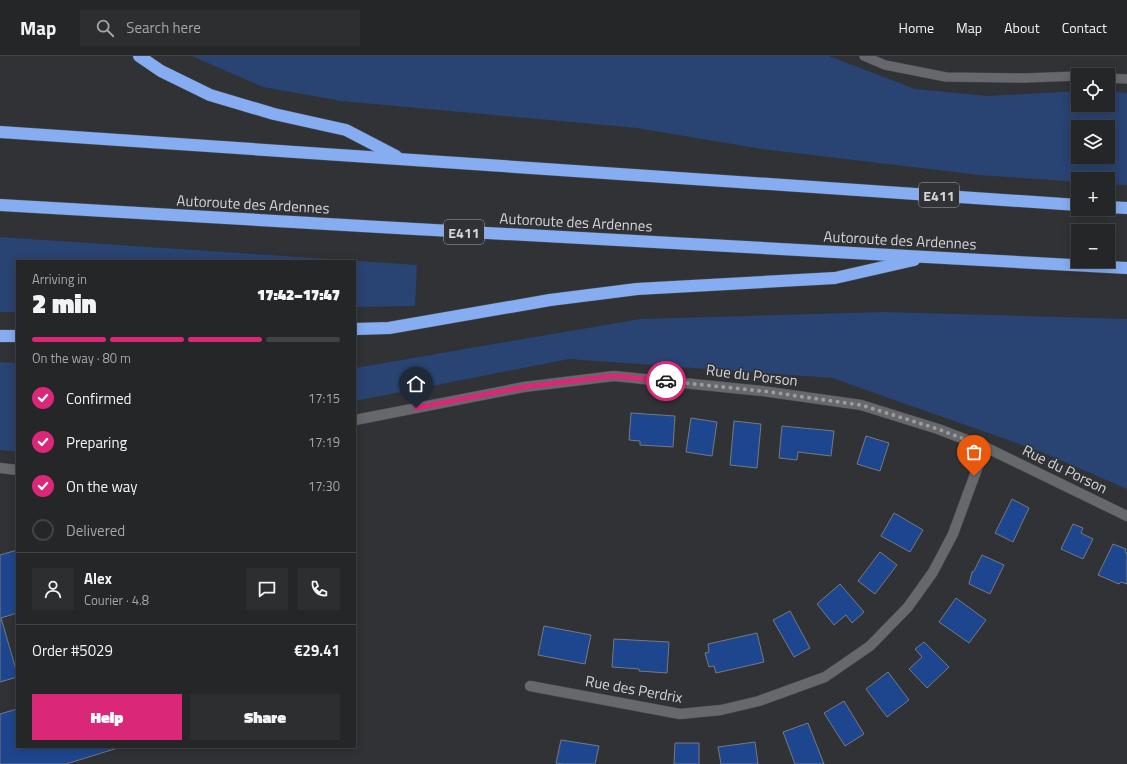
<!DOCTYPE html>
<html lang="en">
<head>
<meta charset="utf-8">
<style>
  body { margin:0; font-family:"Titillium Web",sans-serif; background:#2c2e30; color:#f1f3f6; height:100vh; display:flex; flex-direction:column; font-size:15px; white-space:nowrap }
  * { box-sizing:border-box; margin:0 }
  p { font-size:13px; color:#a3a5a8 }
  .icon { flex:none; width:22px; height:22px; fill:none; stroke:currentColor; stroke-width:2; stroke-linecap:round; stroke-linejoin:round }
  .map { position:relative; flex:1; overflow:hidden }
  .details { position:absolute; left:16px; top:204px; width:340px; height:488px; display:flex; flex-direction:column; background:#242628; border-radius:0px; box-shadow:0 2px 10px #0003,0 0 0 1px #414345 }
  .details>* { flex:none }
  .tools { position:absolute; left:1071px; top:12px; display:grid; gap:8px }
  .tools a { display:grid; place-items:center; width:44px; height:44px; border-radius:0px; background:#242628; box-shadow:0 2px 10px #0003,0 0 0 1px #414345; font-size:20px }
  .pin { position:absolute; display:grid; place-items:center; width:34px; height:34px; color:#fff; margin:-41px -17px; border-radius:50% 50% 50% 0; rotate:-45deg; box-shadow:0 0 4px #0007 }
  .pin .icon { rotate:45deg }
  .courier { position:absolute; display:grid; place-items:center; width:40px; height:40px; margin:-20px; border:3px solid #db2777; border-radius:50%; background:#fff; color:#222; box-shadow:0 1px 5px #0007 }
  .overview em { font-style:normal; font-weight:800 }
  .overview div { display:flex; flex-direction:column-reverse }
  .overview { display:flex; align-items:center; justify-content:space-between; height:68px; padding:0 16px }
  h1 { font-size:26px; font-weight:800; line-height:30px }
  .bar { display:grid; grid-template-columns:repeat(4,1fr); gap:6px 4px; align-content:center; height:48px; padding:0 16px }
  .bar i { height:5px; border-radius:3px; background:#414345 }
  .bar .selected { background:#db2777 }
  .bar p { grid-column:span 4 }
  .line { display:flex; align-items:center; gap:10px; padding:0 16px; border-top:1px solid #414345 }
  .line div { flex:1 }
  .round { display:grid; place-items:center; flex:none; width:42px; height:42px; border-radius:0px; background:#2c2e30 }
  ol { padding:0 16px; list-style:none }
  li { display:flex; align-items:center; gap:12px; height:44px }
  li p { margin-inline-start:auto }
  li .icon { padding:4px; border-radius:50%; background:#db2777; color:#fff; stroke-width:4 }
  li:last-child { color:#a3a5a8 }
  li i { width:22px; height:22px; border:2px solid #414345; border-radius:50% }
  .primary-button { display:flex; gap:8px; margin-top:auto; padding:8px 16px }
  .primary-button a { flex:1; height:46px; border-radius:0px; background:#db2777; color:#fff; font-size:16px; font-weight:800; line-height:46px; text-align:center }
  .primary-button a+a { background:#2c2e30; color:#f1f3f6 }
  header { display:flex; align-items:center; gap:24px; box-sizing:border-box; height:56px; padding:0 20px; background:#242628; border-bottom:1px solid #414345 }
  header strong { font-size:19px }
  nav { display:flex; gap:22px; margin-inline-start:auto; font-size:14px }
  .search { width:280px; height:36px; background:#2c2e30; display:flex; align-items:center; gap:10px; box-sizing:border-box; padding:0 14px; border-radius:0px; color:#a3a5a8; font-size:15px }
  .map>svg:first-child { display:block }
  .green { fill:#294372; fill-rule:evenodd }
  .building { fill:#1e468f; stroke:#76797e }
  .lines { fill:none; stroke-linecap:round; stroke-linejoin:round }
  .lane-casing { stroke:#4c4e52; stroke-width:10 }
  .street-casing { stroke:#4c4e52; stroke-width:11 }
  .highway-casing { stroke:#4c4e52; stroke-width:13 }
  .lane { stroke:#66686d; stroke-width:9 }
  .street { stroke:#66686d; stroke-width:10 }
  .highway { stroke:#86adf1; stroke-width:12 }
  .done { stroke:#9a9c9f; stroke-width:4; stroke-dasharray:0 7.2 }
  .route { stroke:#db2777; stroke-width:5 }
  .labels { text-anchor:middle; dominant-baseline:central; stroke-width:3; stroke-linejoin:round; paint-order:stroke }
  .shield { fill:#303236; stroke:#a2a4a7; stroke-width:1 }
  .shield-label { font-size:14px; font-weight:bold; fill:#d3d5d7 }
  .street-label { font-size:15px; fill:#d3d5d7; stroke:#303236 }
</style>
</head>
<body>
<header>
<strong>Map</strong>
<div class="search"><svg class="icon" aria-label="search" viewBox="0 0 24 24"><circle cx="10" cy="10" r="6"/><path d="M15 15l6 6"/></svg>Search here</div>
<nav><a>Home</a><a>Map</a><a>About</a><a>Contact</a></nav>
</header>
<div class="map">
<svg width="1127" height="708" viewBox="0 0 1127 708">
  <rect width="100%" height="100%" fill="#303236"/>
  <g class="green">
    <path d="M192,0H829L915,33L988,40L1078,35V49H1108V35L1127,37V129L1108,128V123H1078V126L979,119L762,93L637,72L341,45L263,31ZM1078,71H1108V101H1078Z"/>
    <polygon points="0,181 417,209 415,250 355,251 355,205 17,205 17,256 0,256"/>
    <polygon points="884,256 1127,263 1127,433 1039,395 832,322 569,303 355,345 355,312 640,263"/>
    <polygon points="0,306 17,307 17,396 0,394"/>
  </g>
  <g class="building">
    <polygon points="631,357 675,360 673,391 640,389 640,385 629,384"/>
    <polygon points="691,362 717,366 712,400 686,396"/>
    <polygon points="734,365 761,368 757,412 730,409"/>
    <polygon points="782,370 834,375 831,400 798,396 797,404 779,402"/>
    <polygon points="866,380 889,387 880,415 857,408"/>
    <polygon points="1012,443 1029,452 1013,486 995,477"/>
    <polygon points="894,457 923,474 910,496 881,480"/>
    <polygon points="1073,468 1083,472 1081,477 1093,483 1083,503 1061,493"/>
    <polygon points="1113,488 1126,493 1125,496 1127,497 1127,528 1121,526 1119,528 1098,519"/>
    <polygon points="17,494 17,557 1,562 17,617 17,621 0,626 0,499"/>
    <polygon points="880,496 897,509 875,538 858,525"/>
    <polygon points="982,499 1004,509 990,538 969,528 972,516 974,515"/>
    <polygon points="840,528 864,556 852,567 846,559 834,569 817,548"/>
    <polygon points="956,542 986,564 969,587 939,566"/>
    <polygon points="790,555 810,592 794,601 773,564"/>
    <polygon points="544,570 591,579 585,608 538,599"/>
    <polygon points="757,577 764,606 716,617 714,610 709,611 705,597 709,596 708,588"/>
    <polygon points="614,583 669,586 667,617 639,615 639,613 612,611"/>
    <polygon points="924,586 949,611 927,632 909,613 922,601 915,593"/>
    <polygon points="888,616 909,644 887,661 866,633"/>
    <polygon points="844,645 864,678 845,690 824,657"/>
    <polygon points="17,653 17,691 121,691 66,708 0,708 0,658"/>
    <polygon points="808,667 824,708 795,708 783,676"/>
    <polygon points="561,684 599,690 595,708 563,708 556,707"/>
    <polygon points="755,686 758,708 721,708 718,691"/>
    <polygon points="675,687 699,687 699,708 674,708"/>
  </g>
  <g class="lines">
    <g class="lane-casing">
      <g id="lane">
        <polyline points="864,0 885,9 946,21 1025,22 1078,20"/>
        <polyline points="1108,22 1127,23"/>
      </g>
    </g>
    <g class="street-casing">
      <g id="street">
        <polyline points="355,364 524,331 614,320 762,335 861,349 938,373 985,391 1127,460"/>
        <polyline points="0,412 17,414"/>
        <polyline points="530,630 680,658 721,654 759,645 825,621 870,590 908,551 933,516 953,478 985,391"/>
      </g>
    </g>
    <g class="highway-casing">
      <g id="highway">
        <polyline points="139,0 161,15 210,39 274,58 346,74 396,100"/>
        <polyline points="0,76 1078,149"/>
        <polyline points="0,149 397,172 1127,212"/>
        <polyline points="1108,151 1127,152"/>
        <polyline points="355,273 389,272 550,244 637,233 835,222 914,204"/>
        <polyline points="0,280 17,280"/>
      </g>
    </g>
    <use href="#lane" class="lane"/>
    <use href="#street" class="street"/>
    <use href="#highway" class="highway"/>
  </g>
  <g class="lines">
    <polyline class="done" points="666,325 762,335 861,349 938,373 985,391 974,420"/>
    <polyline class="route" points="416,352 524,331 614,320 666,325"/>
  </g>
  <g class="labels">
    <g class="shield">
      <rect x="919" y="127" width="40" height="24" rx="3"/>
      <rect x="444" y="164" width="40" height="24" rx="3"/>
    </g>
    <g class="shield-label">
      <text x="939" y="139">E411</text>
      <text x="464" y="176">E411</text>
    </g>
    <g class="street-label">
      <text transform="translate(253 148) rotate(3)">Autoroute des Ardennes</text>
      <text transform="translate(576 166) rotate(3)">Autoroute des Ardennes</text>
      <text transform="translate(900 184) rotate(3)">Autoroute des Ardennes</text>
      <text transform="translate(752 319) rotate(7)">Rue du Porson</text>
      <text transform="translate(1065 413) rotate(26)">Rue du Porson</text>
      <text transform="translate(634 633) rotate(10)">Rue des Perdrix</text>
    </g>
  </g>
</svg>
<div class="tools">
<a><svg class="icon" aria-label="locate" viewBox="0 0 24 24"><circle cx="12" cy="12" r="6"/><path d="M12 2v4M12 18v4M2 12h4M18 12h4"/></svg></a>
<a><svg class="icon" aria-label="layers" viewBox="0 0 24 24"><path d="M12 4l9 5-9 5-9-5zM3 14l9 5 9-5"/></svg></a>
<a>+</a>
<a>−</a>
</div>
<div class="pin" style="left:974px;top:420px;background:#ea580c"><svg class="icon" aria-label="bag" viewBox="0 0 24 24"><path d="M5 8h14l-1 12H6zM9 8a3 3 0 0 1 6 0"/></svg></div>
<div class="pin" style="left:416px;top:352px;background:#1f2937"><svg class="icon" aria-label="home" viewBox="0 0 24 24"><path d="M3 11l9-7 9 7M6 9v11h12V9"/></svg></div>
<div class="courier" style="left:666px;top:325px"><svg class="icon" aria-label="car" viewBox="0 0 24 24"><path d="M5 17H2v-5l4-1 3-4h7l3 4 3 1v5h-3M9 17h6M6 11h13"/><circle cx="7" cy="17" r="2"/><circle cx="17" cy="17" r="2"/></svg></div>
<section class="details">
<div class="overview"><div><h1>2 min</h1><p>Arriving in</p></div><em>17:42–17:47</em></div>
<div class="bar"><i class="selected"></i><i class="selected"></i><i class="selected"></i><i></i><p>On the way · 80 m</p></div>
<ol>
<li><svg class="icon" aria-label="check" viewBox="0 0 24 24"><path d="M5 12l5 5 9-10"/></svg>Confirmed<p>17:15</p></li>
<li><svg class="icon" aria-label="check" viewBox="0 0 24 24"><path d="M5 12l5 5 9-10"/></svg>Preparing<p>17:19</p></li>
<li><svg class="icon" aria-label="check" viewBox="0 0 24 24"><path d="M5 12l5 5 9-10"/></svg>On the way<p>17:30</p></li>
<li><i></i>Delivered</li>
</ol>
<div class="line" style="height:72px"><a class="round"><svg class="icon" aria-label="person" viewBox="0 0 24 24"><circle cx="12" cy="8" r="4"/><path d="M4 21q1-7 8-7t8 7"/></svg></a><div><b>Alex</b><p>Courier · 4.8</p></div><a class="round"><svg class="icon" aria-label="chat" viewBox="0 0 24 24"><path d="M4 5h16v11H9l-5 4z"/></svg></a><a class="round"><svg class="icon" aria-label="phone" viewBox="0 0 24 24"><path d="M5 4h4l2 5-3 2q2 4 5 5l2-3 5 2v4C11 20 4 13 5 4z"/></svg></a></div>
<div class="line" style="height:52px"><div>Order #5029</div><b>€29.41</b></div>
<div class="primary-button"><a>Help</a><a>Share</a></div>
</section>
</div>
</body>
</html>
